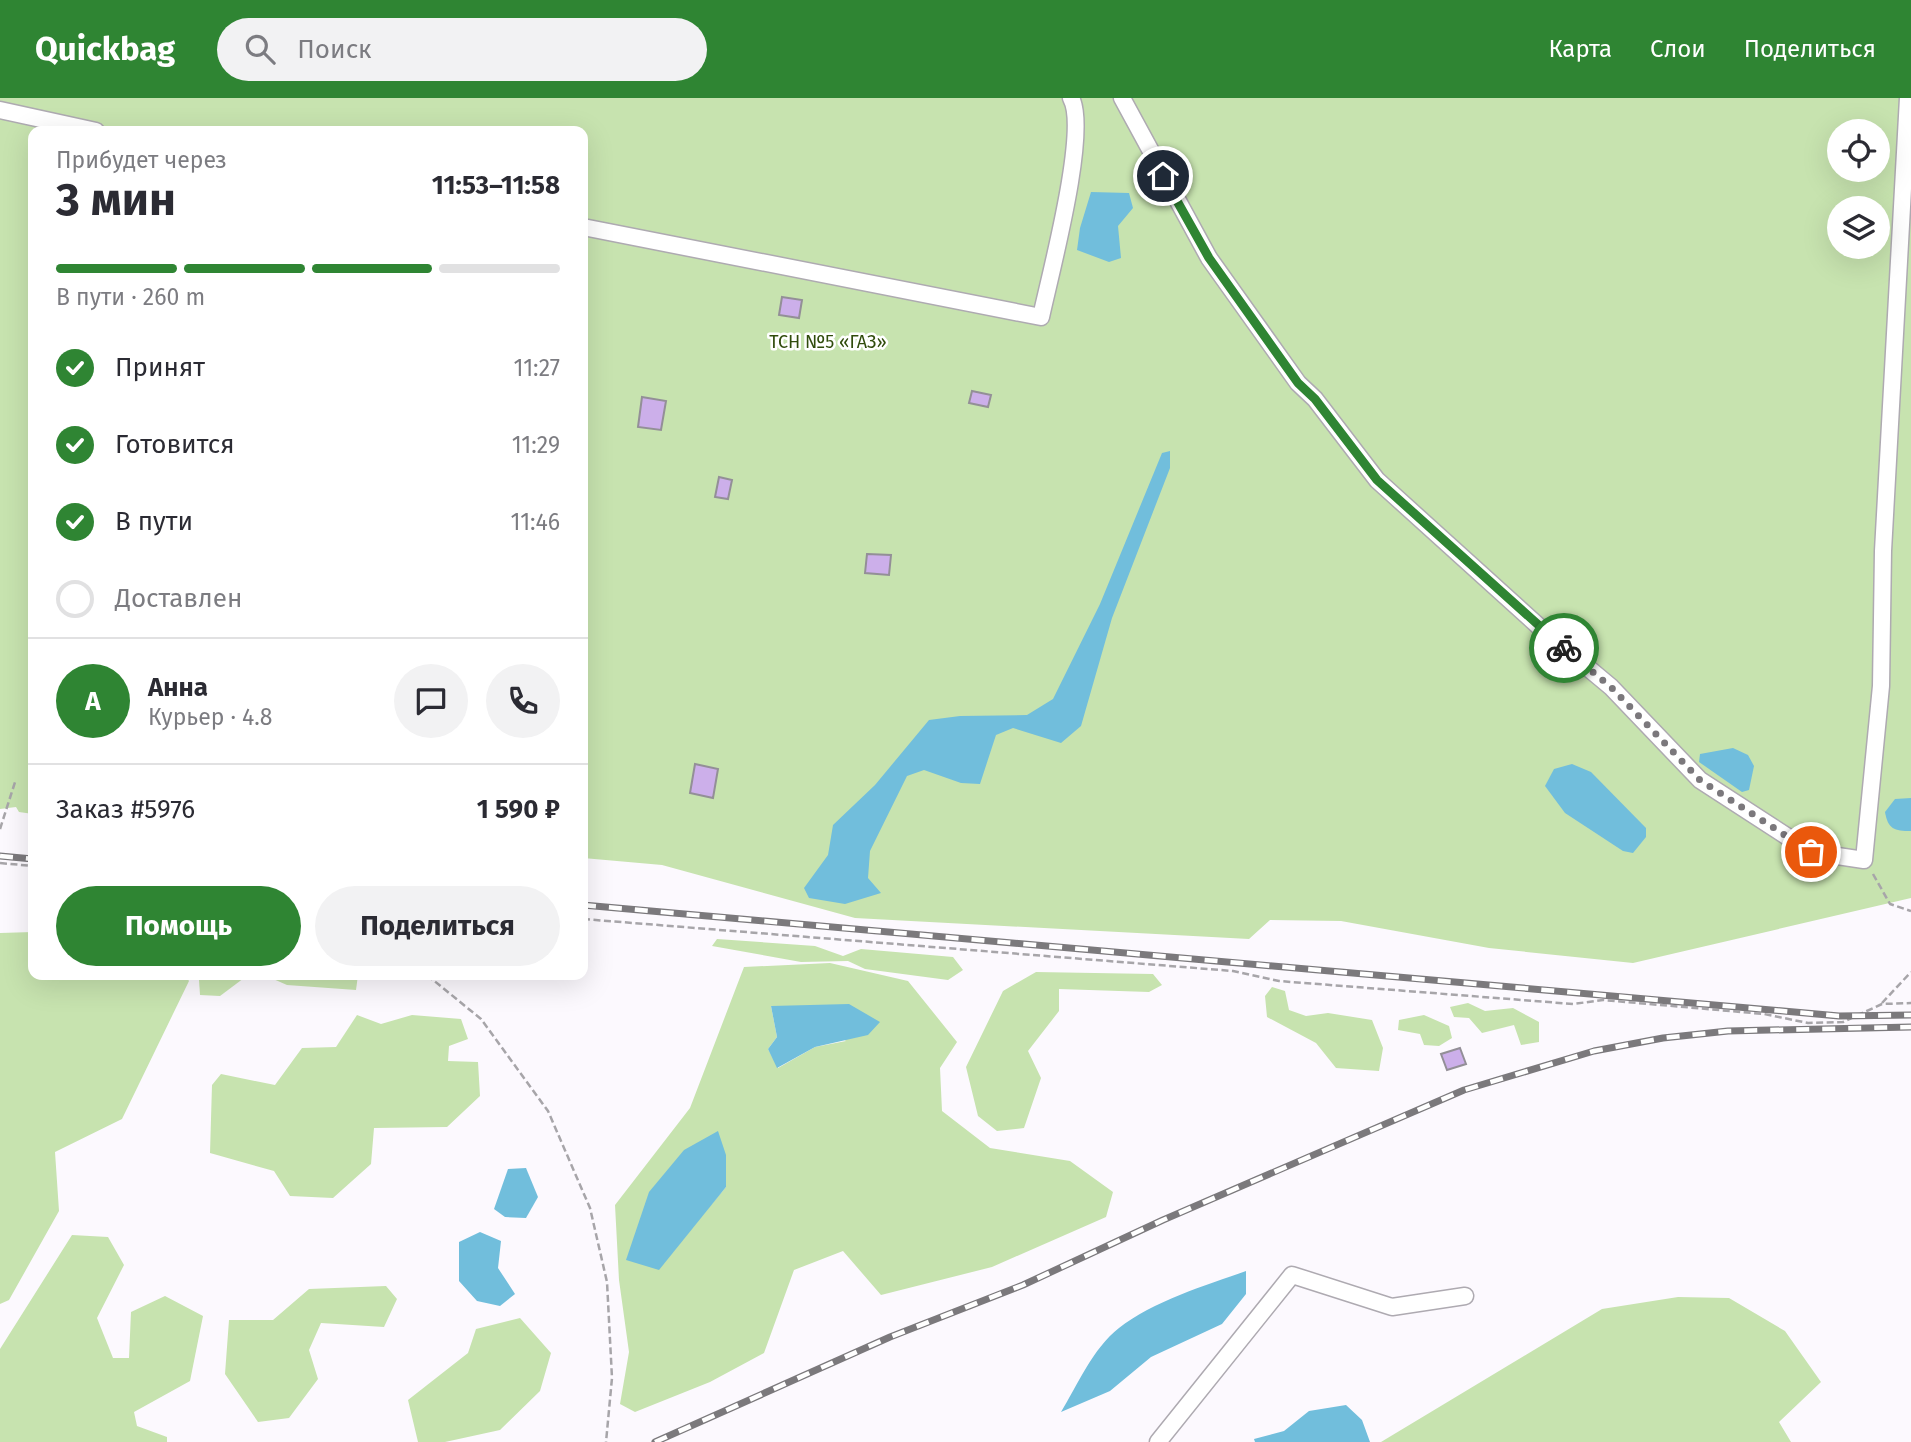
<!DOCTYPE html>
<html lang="ru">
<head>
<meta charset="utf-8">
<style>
  body { margin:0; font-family:"Fira Sans",sans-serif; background:#f2f2f3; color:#2b2b33; height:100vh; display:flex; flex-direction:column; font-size:26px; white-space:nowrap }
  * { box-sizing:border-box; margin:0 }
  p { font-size:23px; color:#7c7c81 }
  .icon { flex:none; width:38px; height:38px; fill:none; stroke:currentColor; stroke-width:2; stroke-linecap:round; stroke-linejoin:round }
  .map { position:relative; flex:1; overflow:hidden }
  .drawer { position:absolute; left:28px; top:28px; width:560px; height:854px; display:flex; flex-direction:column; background:#fff; border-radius:14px; box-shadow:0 7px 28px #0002 }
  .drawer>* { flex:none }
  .buttons { position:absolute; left:1827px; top:21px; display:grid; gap:14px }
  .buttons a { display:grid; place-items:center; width:63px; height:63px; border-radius:50%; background:#fff; box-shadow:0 7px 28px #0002; font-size:35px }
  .pin { position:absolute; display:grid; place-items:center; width:60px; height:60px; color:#fff; margin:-30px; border:4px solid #fff; border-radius:50%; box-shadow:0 2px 7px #0007 }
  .courier { position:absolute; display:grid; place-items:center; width:70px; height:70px; margin:-35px; border:5px solid #2f8533; border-radius:50%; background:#fff; color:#222; box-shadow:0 2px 9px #0007 }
  .head em { font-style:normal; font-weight:700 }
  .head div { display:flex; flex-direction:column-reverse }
  .head { display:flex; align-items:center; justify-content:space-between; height:119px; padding:0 28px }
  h1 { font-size:46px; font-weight:700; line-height:52px }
  .bar { display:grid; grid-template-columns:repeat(4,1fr); gap:10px 7px; align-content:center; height:84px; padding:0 28px }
  .bar i { height:9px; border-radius:5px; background:#e1e1e2 }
  .bar .active { background:#2f8533 }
  .bar p { grid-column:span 4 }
  .line { display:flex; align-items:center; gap:18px; padding:0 28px; border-top:2px solid #e1e1e2 }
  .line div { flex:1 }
  .round { display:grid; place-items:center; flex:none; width:74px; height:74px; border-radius:37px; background:#f2f2f3 }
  ol { padding:0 28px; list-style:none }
  li { display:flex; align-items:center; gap:21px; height:77px }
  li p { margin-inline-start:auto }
  li .icon { padding:7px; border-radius:50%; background:#2f8533; color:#fff; stroke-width:4 }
  li:last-child { color:#7c7c81 }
  li i { width:38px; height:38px; border:4px solid #e1e1e2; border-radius:50% }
  .action { display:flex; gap:14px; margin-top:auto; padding:14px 28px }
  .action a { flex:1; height:80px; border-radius:42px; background:#2f8533; color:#fff; font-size:28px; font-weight:700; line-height:80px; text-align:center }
  .action a+a { background:#f2f2f3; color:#2b2b33 }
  header { display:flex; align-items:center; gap:42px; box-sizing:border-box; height:98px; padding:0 35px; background:#2f8533; color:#fff }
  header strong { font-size:33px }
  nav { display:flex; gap:38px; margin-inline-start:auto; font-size:24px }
  .search { width:490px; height:63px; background:#f2f2f3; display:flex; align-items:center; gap:18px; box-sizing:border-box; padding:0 24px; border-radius:38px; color:#7c7c81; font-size:26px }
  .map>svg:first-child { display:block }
  .green { fill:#c7e3af; fill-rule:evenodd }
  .water { fill:#71bedc }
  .building { fill:#ccafea; stroke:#938f97; stroke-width:2 }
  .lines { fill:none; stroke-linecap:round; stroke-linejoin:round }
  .minor-casing { stroke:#aeaab1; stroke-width:19 }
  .path { stroke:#a7a5a9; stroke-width:2.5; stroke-dasharray:7 3.5; stroke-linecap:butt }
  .minor { stroke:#fff; stroke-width:16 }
  .rail-casing { stroke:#7b797c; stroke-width:7 }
  .rail { stroke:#fff; stroke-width:4.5; stroke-dasharray:13; stroke-linecap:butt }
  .done { stroke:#7b787c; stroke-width:7; stroke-dasharray:0 12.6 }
  .route { stroke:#2f8533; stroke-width:9 }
  .labels { text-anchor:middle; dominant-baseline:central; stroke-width:5; stroke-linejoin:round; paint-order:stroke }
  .park-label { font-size:18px; fill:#304c0c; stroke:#fff }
</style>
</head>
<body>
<header>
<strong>Quickbag</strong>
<div class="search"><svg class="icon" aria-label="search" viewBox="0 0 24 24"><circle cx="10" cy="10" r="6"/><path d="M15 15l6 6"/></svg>Поиск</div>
<nav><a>Карта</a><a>Слои</a><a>Поделиться</a></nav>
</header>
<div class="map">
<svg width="1911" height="1344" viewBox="0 0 1911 1344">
  <rect width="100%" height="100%" fill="#fcf9fe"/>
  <g class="green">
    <path d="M0,0H1911V800L1633,865L1489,850L1341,823L1270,822L1249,841L855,820L662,767L583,760V33H33V716L19,714L16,709L0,711ZM1839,33H1878V72H1839ZM1839,110H1878V149H1839Z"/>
    <polygon points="33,834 33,877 185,877 189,883 122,1021 55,1054 59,1113 9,1202 0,1206 0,835"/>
    <polygon points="717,841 815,848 843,858 861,851 953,859 963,872 948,882 865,871 848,863 801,864 712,848"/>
    <path d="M830,865L908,883L957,944L940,970L942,1013L990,1050L1070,1063L1113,1094L1106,1119L992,1169L881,1197L843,1153L794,1172L764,1255L710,1284L635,1314L620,1306L629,1254L619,1182L615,1107L690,1010L744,869ZM771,908H794L846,943L815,949L778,970L768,951L777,939ZM726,1089L693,1128L649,1094Z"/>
    <polygon points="1036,874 1153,876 1162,887 1149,894 1059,891 1059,913 1028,953 1041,980 1024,1030 997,1033 978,1018 966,969 1003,893"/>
    <polygon points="203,877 248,877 220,898 200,897 199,882"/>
    <polygon points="264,877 358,877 356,892 287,887"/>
    <polygon points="1272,889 1285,893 1289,912 1306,918 1328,915 1372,922 1383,950 1379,973 1336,970 1316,945 1267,919 1265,898"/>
    <polygon points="1468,905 1485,913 1513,910 1539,924 1539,944 1521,947 1514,927 1482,935 1469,920 1454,919 1450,909"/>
    <polygon points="357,917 381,926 412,917 461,921 468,941 449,948 448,963 478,964 480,998 447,1029 374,1030 371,1066 333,1100 290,1098 274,1073 210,1055 212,987 221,976 275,987 302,950 336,949"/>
    <polygon points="1424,917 1449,928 1452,940 1439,948 1424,947 1420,936 1398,932 1399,922"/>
    <polygon points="72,1137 108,1139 124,1167 97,1220 113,1260 129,1260 131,1214 165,1198 203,1218 190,1283 134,1314 137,1328 167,1339 167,1344 0,1344 0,1251"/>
    <polygon points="386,1188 397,1201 384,1229 321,1225 309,1252 318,1281 289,1320 258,1324 225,1276 229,1222 273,1222 309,1191"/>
    <polygon points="1678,1199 1729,1200 1785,1233 1821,1284 1779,1324 1791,1344 1381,1344 1602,1211"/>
    <polygon points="520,1220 551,1255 540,1293 500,1332 445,1344 418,1344 408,1302 468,1255 476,1231"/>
  </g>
  <g class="water">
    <polygon points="1091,94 1129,95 1133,110 1118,128 1121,160 1109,164 1077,152 1080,130"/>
    <polygon points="1170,353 1170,370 1112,520 1081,628 1061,645 1013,630 996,637 980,686 961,685 924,672 907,678 870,753 868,780 881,795 845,806 809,800 804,790 828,757 833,727 875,687 929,622 960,618 1027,617 1053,601 1100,506 1162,355"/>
    <polygon points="1733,650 1748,657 1754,668 1749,692 1742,694 1699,664 1700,656"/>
    <polygon points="1572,666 1591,674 1646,730 1646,739 1633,755 1623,753 1565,715 1545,688 1554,671"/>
    <path d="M1911,700V733C1894,733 1888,731 1885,714L1895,701Z"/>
    <polygon points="849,906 880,924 868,937 815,949 777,970 768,951 777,939 771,908"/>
    <polygon points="718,1033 726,1057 726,1089 659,1172 626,1162 649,1094 684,1052"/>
    <polygon points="526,1070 538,1099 526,1120 505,1119 494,1111 508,1071"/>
    <polygon points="480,1134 501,1143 498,1170 515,1196 500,1208 477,1203 459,1183 459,1144"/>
    <path d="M1246,1173V1196L1222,1226L1151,1259L1110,1293L1061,1314C1077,1288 1093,1250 1119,1230C1152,1204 1206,1187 1246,1173Z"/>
    <polygon points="1346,1307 1362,1322 1370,1344 1255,1344 1254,1341 1284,1333 1309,1313"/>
  </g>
  <g class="building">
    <polygon points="782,199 802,202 799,220 779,217"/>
    <polygon points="972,293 991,297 988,309 969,305"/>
    <polygon points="642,299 666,303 661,332 638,329"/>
    <polygon points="719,379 732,382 728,401 715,399"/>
    <polygon points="867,456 891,457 889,477 865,475"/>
    <polygon points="695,666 718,671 713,700 690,695"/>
    <polygon points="1460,950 1466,966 1447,972 1441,956"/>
  </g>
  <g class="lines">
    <g class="minor-casing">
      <g id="minor">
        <polyline points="1122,0 1209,160 1298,285 1315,301 1377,382 1545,534 1611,589 1700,682 1811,754 1864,762 1881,588 1883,453 1908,0"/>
        <polyline points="0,12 96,33"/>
        <path d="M583,129L1041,219C1050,177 1089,32 1071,0"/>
        <polyline points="1158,1344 1292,1177 1392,1209 1465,1198"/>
      </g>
    </g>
    <g class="path">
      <polyline points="0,731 16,681"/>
      <polyline points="0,765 33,768"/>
      <polyline points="1873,776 1890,806 1911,813"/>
      <polyline points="583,821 1233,873 1279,883 1573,906 1603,902 1764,916 1808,925 1843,924 1882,906 1911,905"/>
      <polyline points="427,877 481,921 548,1013 590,1110 607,1184 612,1280 606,1344"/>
      <polyline points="1882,905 1911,874"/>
    </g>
    <use href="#minor" class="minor"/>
    <g class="rail-casing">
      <g id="rail">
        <polyline points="0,758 33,761"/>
        <polyline points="583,807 1839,918 1911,917"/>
        <polyline points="655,1344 890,1239 1023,1187 1163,1122 1464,992 1594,953 1663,940 1728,933 1911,929"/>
      </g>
    </g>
    <use href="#rail" class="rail"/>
  </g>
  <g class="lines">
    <polyline class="done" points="1564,550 1611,589 1700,682 1811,754"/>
    <polyline class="route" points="1163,78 1209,160 1298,285 1315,301 1377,382 1564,550"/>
  </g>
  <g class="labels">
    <g class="park-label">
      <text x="828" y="244">ТСН №5 «ГАЗ»</text>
    </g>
  </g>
</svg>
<div class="buttons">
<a><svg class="icon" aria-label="locate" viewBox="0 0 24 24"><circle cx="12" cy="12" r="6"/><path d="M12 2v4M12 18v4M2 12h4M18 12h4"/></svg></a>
<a><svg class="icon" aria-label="layers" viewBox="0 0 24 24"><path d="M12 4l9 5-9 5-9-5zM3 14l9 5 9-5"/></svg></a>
</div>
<div class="pin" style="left:1811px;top:754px;background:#ea580c"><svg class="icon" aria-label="bag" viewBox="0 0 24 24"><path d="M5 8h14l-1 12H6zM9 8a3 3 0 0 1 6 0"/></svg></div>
<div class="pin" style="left:1163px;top:78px;background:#1f2937"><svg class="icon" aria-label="home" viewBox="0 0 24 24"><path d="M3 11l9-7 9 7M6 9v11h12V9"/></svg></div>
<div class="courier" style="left:1564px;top:550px"><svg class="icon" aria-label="bike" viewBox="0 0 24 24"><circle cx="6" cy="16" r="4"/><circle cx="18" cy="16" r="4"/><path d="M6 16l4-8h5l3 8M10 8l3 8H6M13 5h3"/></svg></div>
<section class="drawer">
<div class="head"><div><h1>3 мин</h1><p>Прибудет через</p></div><em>11:53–11:58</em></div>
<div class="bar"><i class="active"></i><i class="active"></i><i class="active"></i><i></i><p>В пути · 260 m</p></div>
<ol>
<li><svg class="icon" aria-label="check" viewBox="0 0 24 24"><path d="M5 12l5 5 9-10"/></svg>Принят<p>11:27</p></li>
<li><svg class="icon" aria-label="check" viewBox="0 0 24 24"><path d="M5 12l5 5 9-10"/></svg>Готовится<p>11:29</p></li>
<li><svg class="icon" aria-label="check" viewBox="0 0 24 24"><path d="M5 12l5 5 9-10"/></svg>В пути<p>11:46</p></li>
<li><i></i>Доставлен</li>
</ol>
<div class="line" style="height:126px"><b class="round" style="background:#2f8533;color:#fff">А</b><div><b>Анна</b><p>Курьер · 4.8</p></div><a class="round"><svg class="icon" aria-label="chat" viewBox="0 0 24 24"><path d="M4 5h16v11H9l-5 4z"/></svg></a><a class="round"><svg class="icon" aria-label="phone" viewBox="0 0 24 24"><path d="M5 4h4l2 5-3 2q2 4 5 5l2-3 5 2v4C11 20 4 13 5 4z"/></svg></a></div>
<div class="line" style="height:91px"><div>Заказ #5976</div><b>1 590 ₽</b></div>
<div class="action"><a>Помощь</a><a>Поделиться</a></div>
</section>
</div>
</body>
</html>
